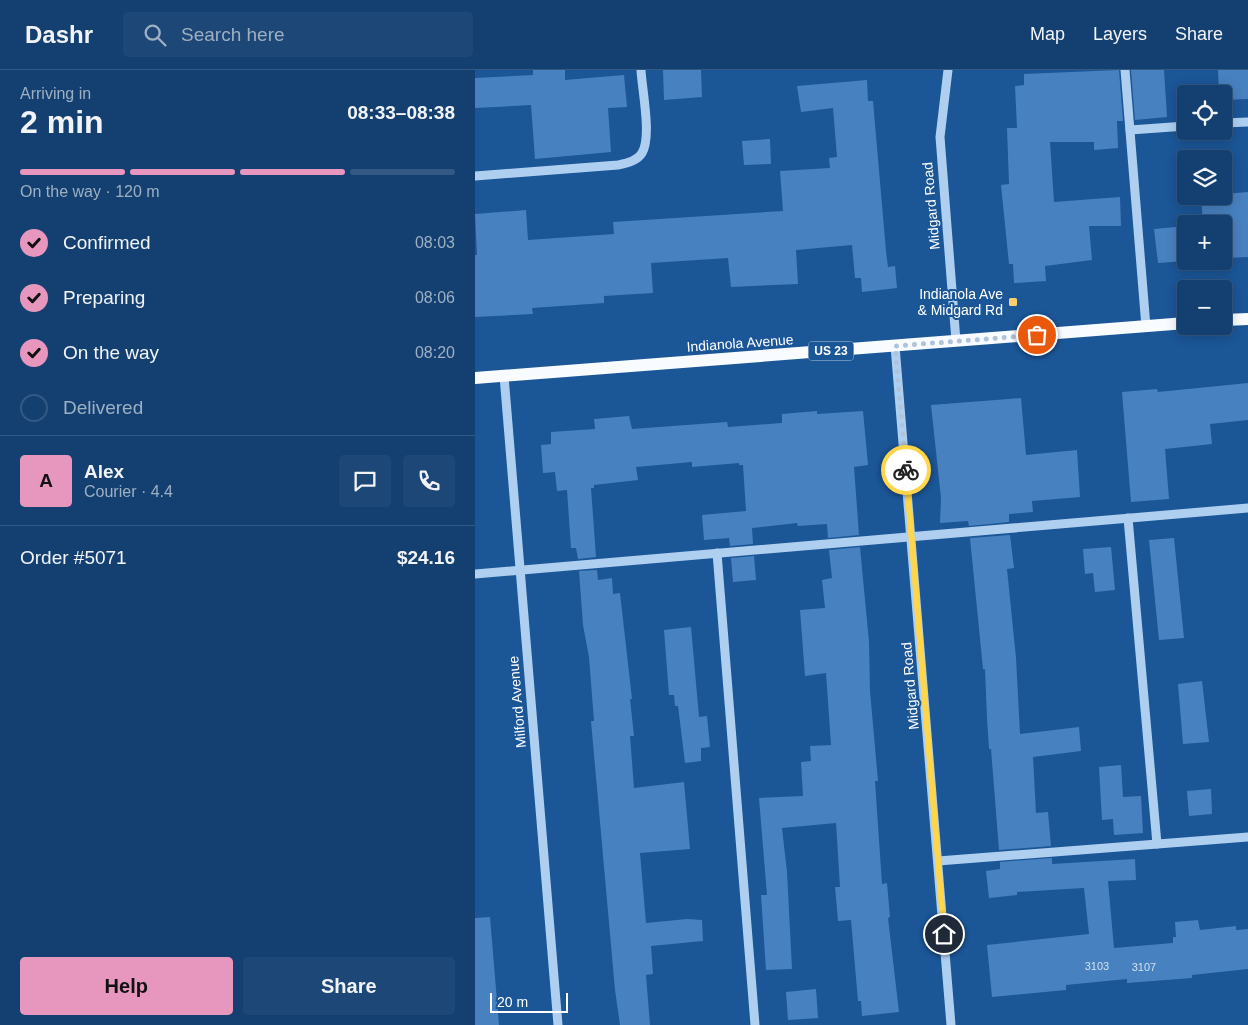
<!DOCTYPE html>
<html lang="en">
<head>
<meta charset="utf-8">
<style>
  body { margin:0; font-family:Arial,sans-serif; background:#1d4776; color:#f1f3f6; height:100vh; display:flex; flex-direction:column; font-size:19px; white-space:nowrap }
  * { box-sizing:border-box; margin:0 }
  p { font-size:16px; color:#9dafc3 }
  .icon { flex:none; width:28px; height:28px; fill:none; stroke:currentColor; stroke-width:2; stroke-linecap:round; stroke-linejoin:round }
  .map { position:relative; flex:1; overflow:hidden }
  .drawer { display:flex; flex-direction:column; background:#144071; width:475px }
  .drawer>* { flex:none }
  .controls { position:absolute; left:702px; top:15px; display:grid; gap:10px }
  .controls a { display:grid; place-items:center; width:55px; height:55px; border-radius:5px; background:#144071; box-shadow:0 2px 12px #0003,0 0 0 1px #335984; font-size:25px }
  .scale { position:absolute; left:15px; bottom:12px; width:78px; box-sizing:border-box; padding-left:5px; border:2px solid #fff; border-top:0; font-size:14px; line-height:18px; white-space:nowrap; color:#fff; -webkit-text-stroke:4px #1b5697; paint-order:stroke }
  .pin { position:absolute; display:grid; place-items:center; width:42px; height:42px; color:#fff; margin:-21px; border:2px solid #fff; border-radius:50%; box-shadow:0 1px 5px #0007 }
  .courier { position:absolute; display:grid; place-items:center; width:50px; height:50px; margin:-25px; border:4px solid #ffd54a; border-radius:50%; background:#fff; color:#222; box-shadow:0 1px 6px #0007 }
  .summary em { font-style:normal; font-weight:700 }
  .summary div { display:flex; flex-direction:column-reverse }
  .summary { display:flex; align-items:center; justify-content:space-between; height:85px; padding:0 20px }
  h1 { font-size:32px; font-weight:700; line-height:38px }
  .bar { display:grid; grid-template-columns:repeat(4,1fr); gap:8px 5px; align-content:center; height:60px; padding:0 20px }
  .bar i { height:6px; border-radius:4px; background:#335984 }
  .bar .on { background:#e797bd }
  .bar p { grid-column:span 4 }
  .line { display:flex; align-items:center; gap:12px; padding:0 20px; border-top:1px solid #335984 }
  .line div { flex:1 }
  .round { display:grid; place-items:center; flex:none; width:52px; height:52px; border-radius:5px; background:#1d4776 }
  ol { padding:0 20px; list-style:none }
  li { display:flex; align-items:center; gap:15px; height:55px }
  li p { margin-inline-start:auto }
  li .icon { padding:5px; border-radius:50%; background:#e797bd; color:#111; stroke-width:4 }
  li:last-child { color:#9dafc3 }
  li i { width:28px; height:28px; border:2px solid #335984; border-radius:50% }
  .button { display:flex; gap:10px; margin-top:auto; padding:10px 20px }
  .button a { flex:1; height:58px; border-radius:5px; background:#e797bd; color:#111; font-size:20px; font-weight:700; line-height:58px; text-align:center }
  .button a+a { background:#1d4776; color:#f1f3f6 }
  header { display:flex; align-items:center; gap:30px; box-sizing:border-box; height:70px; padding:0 25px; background:#144071; border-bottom:1px solid #335984 }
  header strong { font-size:24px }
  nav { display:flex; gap:28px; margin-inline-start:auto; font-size:18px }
  .search { width:350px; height:45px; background:#1d4776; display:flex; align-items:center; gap:12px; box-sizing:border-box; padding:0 18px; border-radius:5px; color:#9dafc3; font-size:19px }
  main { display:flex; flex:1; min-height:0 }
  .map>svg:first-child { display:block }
  .building { fill:#4881bf }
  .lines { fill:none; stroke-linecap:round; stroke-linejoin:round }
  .minor { stroke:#afcff0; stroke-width:9 }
  .major { stroke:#f8fbff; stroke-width:12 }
  .done { stroke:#afc4db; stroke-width:5; stroke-dasharray:0 9 }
  .route { stroke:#ffd54a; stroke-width:6 }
  .poi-dot { fill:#ffcf6e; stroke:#1b5697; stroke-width:2 }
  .labels { text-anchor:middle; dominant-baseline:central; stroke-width:4; stroke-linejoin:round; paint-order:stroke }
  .number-label { font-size:11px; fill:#d1e0ef }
  .shield { fill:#1b5697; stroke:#bbcce0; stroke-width:1 }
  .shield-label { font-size:12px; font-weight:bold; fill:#fff }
  .street-label { font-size:14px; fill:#fff; stroke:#1b5697 }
  .poi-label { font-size:14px; fill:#fff; stroke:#1b5697; text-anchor:end }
</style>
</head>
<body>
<header>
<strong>Dashr</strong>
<div class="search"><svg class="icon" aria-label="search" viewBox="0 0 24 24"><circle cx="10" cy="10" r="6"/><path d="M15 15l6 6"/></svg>Search here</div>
<nav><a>Map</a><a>Layers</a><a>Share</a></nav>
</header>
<main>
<section class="drawer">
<div class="summary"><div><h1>2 min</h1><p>Arriving in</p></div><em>08:33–08:38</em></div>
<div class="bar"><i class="on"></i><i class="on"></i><i class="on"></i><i></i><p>On the way · 120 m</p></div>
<ol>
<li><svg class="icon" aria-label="check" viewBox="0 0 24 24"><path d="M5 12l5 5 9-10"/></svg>Confirmed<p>08:03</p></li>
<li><svg class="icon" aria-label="check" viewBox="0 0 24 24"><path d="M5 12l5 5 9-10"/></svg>Preparing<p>08:06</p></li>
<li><svg class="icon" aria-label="check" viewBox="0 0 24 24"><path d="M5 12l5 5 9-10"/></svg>On the way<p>08:20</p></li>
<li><i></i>Delivered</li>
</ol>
<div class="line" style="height:90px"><b class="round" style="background:#e797bd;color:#111">A</b><div><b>Alex</b><p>Courier · 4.4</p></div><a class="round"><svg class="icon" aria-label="chat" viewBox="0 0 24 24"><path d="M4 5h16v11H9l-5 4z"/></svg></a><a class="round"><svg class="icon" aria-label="phone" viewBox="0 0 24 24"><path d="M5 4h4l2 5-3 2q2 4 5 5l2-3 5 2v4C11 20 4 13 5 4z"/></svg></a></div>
<div class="line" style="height:65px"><div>Order #5071</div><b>$24.16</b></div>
<div class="button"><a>Help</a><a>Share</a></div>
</section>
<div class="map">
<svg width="773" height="955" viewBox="0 0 773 955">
  <rect width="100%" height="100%" fill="#1b5697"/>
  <g class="building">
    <polygon points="58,0 90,0 90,10 149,5 152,37 133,38 136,82 60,89 56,35 0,38 0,8 58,5"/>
    <polygon points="188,0 226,0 227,27 189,30"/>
    <polygon points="644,0 648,51 642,51 643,78 619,80 619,72 575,72 579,132 645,127 646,156 614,156 617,190 570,196 571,211 539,213 538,194 534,194 526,115 534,114 532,58 542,58 540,16 549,15 549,4"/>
    <polygon points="656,0 689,0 692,47 660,50"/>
    <polygon points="743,0 773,0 773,29 749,30 749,24 744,24"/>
    <polygon points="392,10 393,31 398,31 411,181 413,197 420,196 422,218 387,222 386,208 380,208 377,175 321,180 323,214 256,217 253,188 176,193 178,223 129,226 129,233 57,238 58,244 0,247 0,185 2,185 0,144 51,140 53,170 139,164 138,152 308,141 305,101 355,98 354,88 362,87 358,38 326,42 322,16"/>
    <polygon points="295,69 296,94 269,95 267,71"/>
    <polygon points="773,122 773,187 749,188 749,154 728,154 726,126 749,126 749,124"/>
    <polygon points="711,156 711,191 683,193 679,159"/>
    <polygon points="773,313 773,350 735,354 737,374 690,379 694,429 656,432 647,322 682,319 683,322"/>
    <polygon points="546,328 551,385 602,380 605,427 557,431 558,442 534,444 534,452 494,456 493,451 465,453 466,428 456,335"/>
    <polygon points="342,341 342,344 388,341 393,395 379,397 384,465 353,468 352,454 323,456 322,453 277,458 278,474 255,476 254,468 229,470 227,445 271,441 268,395 264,395 264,393 217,397 217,392 161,397 163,410 119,415 119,418 116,418 121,487 103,489 101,478 96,478 92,420 82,421 80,402 68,403 66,375 76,374 76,362 120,359 119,349 154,346 157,359 252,352 253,357 307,353 307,344"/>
    <polygon points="535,465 539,498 532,499 541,588 545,664 604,657 606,681 558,687 561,743 573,742 576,776 524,780 516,679 514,679 512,648 510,599 508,599 495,468"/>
    <polygon points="699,468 709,568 684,570 674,470"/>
    <polygon points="385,477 394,572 395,621 403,711 400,711 407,814 412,813 415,847 413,848 424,942 387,946 386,931 383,931 376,850 363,851 360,817 365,817 361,753 307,758 312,802 317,899 291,900 286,825 292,825 284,728 328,726 326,692 336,691 335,676 356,675 351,603 330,606 325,540 350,538 347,510 357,508 354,480"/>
    <polygon points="636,477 640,520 620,522 618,503 610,504 608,479"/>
    <polygon points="279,486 281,510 258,512 256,488"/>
    <polygon points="122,500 123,510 137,508 138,524 145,523 157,629 155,629 159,666 155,666 159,718 209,712 215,779 165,783 171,853 212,849 227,850 228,871 176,876 178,904 171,905 175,955 145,955 140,920 116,651 119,651 114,587 108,555 104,501"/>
    <polygon points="216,557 224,647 232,646 235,677 226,678 226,691 210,693 203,636 200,636 199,625 194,625 189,560"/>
    <polygon points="727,611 734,672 708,674 703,614"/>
    <polygon points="646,695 648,727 666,726 668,763 639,765 638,749 627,750 624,697"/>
    <polygon points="736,719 737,744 714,746 712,721"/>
    <polygon points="577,788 577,794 660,789 661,810 633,811 639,878 698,873 698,867 701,867 700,852 723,850 725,860 761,856 761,860 773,859 773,899 717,905 717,908 652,913 652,909 591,915 591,920 517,927 512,875 614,864 609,818 542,822 542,825 514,828 511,801 525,799 525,792"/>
    <polygon points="15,847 24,955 0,955 0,848"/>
    <polygon points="341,919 343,948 313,950 311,922"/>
  </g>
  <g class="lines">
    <g class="minor">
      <polyline points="473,0 465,67 481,271"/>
      <polyline points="650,0 671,257"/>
      <polyline points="749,53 773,52"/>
      <polyline points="655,60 711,56"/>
      <path d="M0,106L143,95C152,93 162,91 167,83C177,67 167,20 166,0"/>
      <polyline points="420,276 476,955"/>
      <polyline points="29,306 83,955"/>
      <polyline points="653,448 682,774"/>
      <polyline points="242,483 280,955"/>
      <polyline points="0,504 773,438"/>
      <polyline points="463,791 773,767"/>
    </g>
    <g class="major">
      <polyline points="749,250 773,249"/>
      <polyline points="0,308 711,253"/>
    </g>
  </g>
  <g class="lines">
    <polyline class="done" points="431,400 420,276 562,265"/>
    <polyline class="route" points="431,400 469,864"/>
  </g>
  <rect class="poi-dot" x="533" y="227" width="10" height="10" rx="2.5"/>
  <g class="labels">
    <g class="number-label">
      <text x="622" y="896">3103</text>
      <text x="669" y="897">3107</text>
    </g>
    <rect class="shield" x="333.5" y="271.5" width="45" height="19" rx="4"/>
    <g class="shield-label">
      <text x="356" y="281">US 23</text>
    </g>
    <g class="street-label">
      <text transform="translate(456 136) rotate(-95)">Midgard Road</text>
      <text transform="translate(265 273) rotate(-4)">Indianola Avenue</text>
      <text transform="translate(435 616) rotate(-95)">Midgard Road</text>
      <text transform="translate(42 632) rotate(-95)">Milford Avenue</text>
    </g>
    <g class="poi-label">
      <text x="528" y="224">Indianola Ave<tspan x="528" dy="16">&amp; Midgard Rd</tspan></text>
    </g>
  </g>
</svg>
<div class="controls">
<a><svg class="icon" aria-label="locate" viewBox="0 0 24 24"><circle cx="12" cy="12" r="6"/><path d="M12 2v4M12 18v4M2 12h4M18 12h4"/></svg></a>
<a><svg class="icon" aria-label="layers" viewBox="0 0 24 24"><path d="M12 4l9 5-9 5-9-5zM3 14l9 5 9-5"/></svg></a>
<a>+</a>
<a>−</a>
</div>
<div class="scale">20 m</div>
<div class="pin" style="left:562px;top:265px;background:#ea580c"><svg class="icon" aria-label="bag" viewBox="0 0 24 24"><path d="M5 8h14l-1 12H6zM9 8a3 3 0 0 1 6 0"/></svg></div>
<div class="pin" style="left:469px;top:864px;background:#1f2937"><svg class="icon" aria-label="home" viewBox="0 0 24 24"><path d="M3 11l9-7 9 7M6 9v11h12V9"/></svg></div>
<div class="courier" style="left:431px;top:400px"><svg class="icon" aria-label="bike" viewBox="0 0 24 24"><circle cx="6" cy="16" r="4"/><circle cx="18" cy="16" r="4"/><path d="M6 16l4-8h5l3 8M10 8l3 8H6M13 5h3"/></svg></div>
</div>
</main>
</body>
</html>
